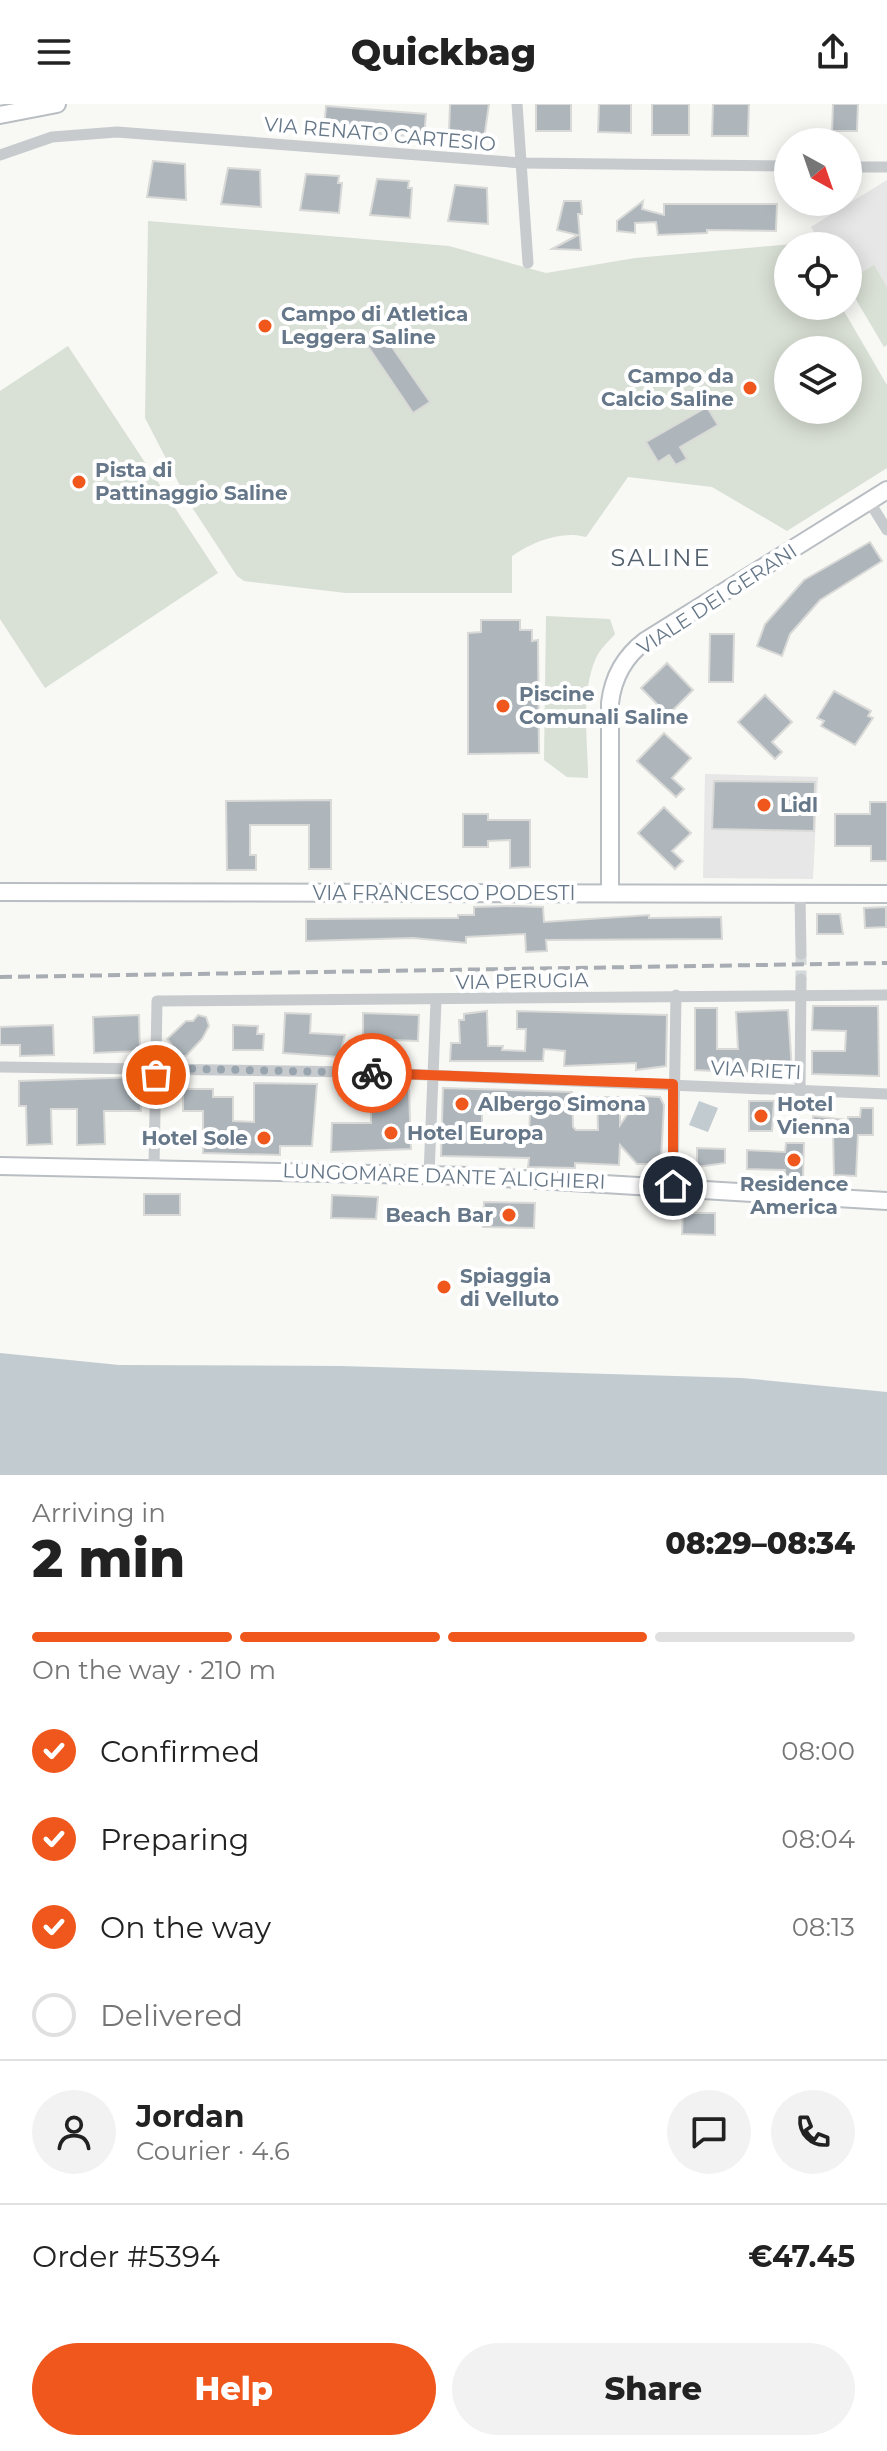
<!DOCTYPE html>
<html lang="en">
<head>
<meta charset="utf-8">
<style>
  body { margin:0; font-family:Montserrat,sans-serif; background:#f2f2f2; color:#222; height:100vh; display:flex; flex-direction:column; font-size:30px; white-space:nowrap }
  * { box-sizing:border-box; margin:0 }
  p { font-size:26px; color:#767676 }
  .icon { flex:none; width:44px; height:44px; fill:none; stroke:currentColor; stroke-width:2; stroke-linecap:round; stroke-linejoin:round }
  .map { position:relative; height:1371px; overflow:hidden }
  .side { display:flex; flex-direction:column; background:#fff; flex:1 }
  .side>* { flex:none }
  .needle { width:52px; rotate:140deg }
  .controls { position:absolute; left:774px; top:24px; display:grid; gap:16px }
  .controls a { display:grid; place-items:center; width:88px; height:88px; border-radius:50%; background:#fff; box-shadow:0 4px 20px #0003; font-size:40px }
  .pin { position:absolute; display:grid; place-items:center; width:68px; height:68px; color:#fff; margin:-34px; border:4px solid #fff; border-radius:50%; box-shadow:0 2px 8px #0007 }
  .courier { position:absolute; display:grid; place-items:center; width:80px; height:80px; margin:-40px; border:6px solid #f0571d; border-radius:50%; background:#fff; color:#222; box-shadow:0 2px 10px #0007 }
  .head em { font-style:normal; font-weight:800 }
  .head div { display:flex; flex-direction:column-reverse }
  .head { display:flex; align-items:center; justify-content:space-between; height:136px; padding:0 32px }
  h1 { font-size:52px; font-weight:800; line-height:60px }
  .bar { display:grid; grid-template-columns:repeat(4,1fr); gap:12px 8px; align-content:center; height:96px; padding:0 32px }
  .bar i { height:10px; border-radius:6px; background:#e0e0e0 }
  .bar .selected { background:#f0571d }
  .bar p { grid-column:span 4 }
  .line { display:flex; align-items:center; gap:20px; padding:0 32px; border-top:2px solid #e0e0e0 }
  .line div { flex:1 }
  .round { display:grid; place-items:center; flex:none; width:84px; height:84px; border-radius:42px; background:#f2f2f2 }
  ol { padding:0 32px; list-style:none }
  li { display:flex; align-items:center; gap:24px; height:88px }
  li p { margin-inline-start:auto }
  li .icon { padding:8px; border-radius:50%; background:#f0571d; color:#fff; stroke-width:4 }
  li:last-child { color:#767676 }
  li i { width:44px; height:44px; border:4px solid #e0e0e0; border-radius:50% }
  .primary-button { display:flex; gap:16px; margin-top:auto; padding:16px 32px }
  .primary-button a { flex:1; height:92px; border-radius:48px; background:#f0571d; color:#fff; font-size:32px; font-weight:800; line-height:92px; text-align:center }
  .primary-button a+a { background:#f2f2f2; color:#222 }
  header { display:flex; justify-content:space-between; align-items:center; height:104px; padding:0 32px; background:#fff; font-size:36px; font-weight:800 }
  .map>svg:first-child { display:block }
  .built { fill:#e6e7e6 }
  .green { fill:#d9e0d5; fill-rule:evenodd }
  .water { fill:#c1cbd0 }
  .building { fill:#aeb6bc; stroke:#d9dad7; stroke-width:2; fill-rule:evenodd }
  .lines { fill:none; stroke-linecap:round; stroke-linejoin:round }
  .street-tunnel { stroke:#d3d8da; stroke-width:11; stroke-dasharray:11 5.5; stroke-linecap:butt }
  .secondary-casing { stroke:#b9bec3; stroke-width:20 }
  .street { stroke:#c7cbce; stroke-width:11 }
  .secondary { stroke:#fff; stroke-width:16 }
  .rail { stroke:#a7adb3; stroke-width:4; stroke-dasharray:12 6; stroke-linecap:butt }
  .done { stroke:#98a4ae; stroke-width:8; stroke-dasharray:0 14.4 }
  .route { stroke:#f0571d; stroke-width:10 }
  .poi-dot { fill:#f0571d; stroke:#fff; stroke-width:3 }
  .labels { text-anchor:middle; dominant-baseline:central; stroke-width:8; stroke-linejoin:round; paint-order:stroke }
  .street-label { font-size:20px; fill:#657788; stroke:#fff }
  .poi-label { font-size:20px; font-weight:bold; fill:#657788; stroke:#fff; text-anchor:start }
  .quarter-label { font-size:24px; letter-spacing:2px; fill:#53606d; stroke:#fff }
</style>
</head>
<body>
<header><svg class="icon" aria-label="menu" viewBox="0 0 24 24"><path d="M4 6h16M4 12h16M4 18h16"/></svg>Quickbag<svg class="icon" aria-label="share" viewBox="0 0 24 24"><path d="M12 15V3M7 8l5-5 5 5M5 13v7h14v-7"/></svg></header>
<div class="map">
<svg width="887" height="1371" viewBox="0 0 887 1371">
  <rect width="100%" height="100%" fill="#f8f8f5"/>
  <g class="built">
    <polygon points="887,76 887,183 874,162 848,177 848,142 823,142 811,123"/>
    <polygon points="705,670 818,673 813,775 703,774"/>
  </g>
  <g class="green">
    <path d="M148,117L449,142L546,169L635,154L804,139L806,142H788V202H841L887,281V364L787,427L712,383L628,373L586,433C562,426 532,438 512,452V489H346L244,477L237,472L188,397L145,314ZM788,246H848V306H788Z"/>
    <polygon points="874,161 887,183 887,241 884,243 848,182 848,177"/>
    <polygon points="68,242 218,469 45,584 0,515 0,287"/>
    <path d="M546,512L610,515L615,530C609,537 600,545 596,554C580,590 588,636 588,674L567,673L544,656Z"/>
  </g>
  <g class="water">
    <polygon points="699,997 718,1004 708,1028 689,1021"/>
    <polygon points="0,1249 119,1261 340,1262 742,1274 887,1288 887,1371 0,1371"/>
  </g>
  <g class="building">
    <polygon points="450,0 489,0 484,35 452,34 452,27 449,27"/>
    <rect x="536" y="0" width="35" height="27"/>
    <polygon points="599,0 631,0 631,29 598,28"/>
    <rect x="652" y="0" width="37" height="31"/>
    <polygon points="713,0 749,0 748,32 712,32"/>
    <polygon points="833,0 858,0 857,27 832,27"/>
    <polygon points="326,2 426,10 424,33 324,26"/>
    <polygon points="153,57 185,60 186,96 147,93"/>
    <polygon points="228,64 260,66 261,103 221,100"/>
    <polygon points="306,70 339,72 338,79 342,79 339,109 300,106"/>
    <polygon points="377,75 409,77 408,84 412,84 410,114 370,111"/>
    <polygon points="455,81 487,84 488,120 448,117"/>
    <polygon points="564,97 581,97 582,110 578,110 581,146 552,145 578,131 557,126"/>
    <polygon points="643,97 642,105 664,111 664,100 777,100 776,127 707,126 707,129 658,131 656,118 635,119 635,129 617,127 617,117"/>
    <polygon points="381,227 430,298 413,309 365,238"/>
    <polygon points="707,303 718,321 680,343 687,355 676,361 669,351 658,358 646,338"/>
    <polygon points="870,438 882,457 820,496 790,530 782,552 757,542 765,520 804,476"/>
    <polygon points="481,516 520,516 520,526 532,526 532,537 538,536 539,649 468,650 468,529 481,528"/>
    <polygon points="710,530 734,530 733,578 709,578"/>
    <polygon points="667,559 693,586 668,611 641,584"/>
    <polygon points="834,587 871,607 868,612 873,614 855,641 821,622 824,617 817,614"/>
    <polygon points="765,591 792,618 772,638 782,648 775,655 738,618"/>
    <polygon points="664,629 691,654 672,674 684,685 676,693 637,657"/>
    <polygon points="714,677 815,678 814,727 712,725"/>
    <polygon points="331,696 331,765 309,765 309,721 250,721 250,751 256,751 256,766 227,766 226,697"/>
    <polygon points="870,698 887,698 887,757 871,757 871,742 835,742 835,710 870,710"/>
    <polygon points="664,703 691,729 672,747 683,757 675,765 638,729"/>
    <polygon points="463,710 488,710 488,716 530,716 530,763 510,764 510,736 488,737 488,743 463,743"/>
    <polygon points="515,802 543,803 544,818 649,811 649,814 721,813 722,835 546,836 547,847 526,848 525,830 466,833 466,839 413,834 306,837 306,815 458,814 458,811 474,811 474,803"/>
    <polygon points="886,803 886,823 865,824 864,804"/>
    <polygon points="817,810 840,810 843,830 817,830"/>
    <polygon points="813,902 878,902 879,972 812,970 812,947 845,947 846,927 812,926"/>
    <polygon points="695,904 717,904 717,945 738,945 736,908 788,906 792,967 785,971 695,966"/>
    <polygon points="487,907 488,942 503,942 502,946 525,947 526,925 517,925 517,907 667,911 666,962 636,966 636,959 564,962 565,947 544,945 543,957 450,957 451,939 460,939 459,916 464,916 464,910"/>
    <polygon points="285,909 311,910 310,929 345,931 339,953 283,949"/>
    <polygon points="363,909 419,911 418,937 363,935"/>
    <polygon points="139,911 140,947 94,949 93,913"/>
    <polygon points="198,911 206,913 209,922 202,935 186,952 181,952 167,935 186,917 193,917"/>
    <polygon points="53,921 54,951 20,952 20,941 0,941 0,923"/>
    <polygon points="233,921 258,922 257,930 264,930 263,946 233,946"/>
    <polygon points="140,973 141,1007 104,1007 105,1040 77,1041 77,1005 51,1005 52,1040 27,1041 26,1002 19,1002 19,977"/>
    <polygon points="254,979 317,980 312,1042 280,1042 280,1051 203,1049 203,1007 183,1007 183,985 213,985 213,993 233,993 233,1017 254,1018"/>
    <path d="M443,984L572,988L573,1023L576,1026H598L597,993H620V1021L640,992L660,993L664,1001L661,1056L657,1060H637L620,1041L619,1061L575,1059V1064L528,1063L529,1054L441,1052ZM482,1007L530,1008L529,1032L482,1030Z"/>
    <polygon points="378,986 409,986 411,1045 331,1048 332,1019 371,1019 371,1007 378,1007"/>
    <polygon points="749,997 774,997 772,1027 749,1027"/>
    <polygon points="861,1004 873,1004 873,1031 858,1031 856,1072 834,1071 833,1029 813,1029 813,1012 848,1016 848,1013 860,1013"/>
    <polygon points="786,1039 804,1039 803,1073 785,1072 785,1066 747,1065 747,1046 785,1048"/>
    <polygon points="697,1044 725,1045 725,1059 697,1063"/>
    <rect x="144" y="1090" width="36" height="21"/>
    <polygon points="332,1091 378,1093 376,1115 331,1114"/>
    <polygon points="484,1098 535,1099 534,1124 483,1123"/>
    <polygon points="683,1109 715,1109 715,1131 682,1130"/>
  </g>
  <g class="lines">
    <polyline class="street-tunnel" points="801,850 801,875"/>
    <g class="secondary-casing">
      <g id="secondary">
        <polyline points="0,11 57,0"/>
        <polyline points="0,788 887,790"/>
        <path d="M610,788V599C613,573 624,553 645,537L887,386"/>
        <polyline points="0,1062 470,1072 887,1097"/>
      </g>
    </g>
    <g class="street">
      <polyline points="517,0 528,159"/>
      <polyline points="0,51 52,33 117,28 522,59 788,62"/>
      <polyline points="848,63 887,63"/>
      <polyline points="869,397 887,426"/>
      <polyline points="800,791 801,850"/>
      <polyline points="0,963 356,968 887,990"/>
      <polyline points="800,986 801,875"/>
      <polyline points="154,1063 157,897 887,891"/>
      <polyline points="429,1071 436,897"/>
      <polyline points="673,1082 676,891"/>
    </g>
    <use href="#secondary" class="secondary"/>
    <polyline class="rail" points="0,873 887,859"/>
  </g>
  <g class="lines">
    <polyline class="done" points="156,971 156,964 372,969"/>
    <polyline class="route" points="372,969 673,980 673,1082"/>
  </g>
  <g class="poi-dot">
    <circle cx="265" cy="222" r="8"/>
    <circle cx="750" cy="284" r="8"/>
    <circle cx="79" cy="378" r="8"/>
    <circle cx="503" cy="602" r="8"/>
    <circle cx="764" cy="701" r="8"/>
    <circle cx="462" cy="1000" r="8"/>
    <circle cx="761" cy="1012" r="8"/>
    <circle cx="391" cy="1029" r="8"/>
    <circle cx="264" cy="1034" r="8"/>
    <circle cx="794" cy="1056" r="8"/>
    <circle cx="509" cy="1111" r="8"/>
    <circle cx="444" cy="1183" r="8"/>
  </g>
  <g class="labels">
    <g class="street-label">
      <text transform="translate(380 30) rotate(5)">VIA RENATO CARTESIO</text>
      <text transform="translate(717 495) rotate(-33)">VIALE DEI GERANI</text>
      <text x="444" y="789">VIA FRANCESCO PODESTI</text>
      <text transform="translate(522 877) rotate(-1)">VIA PERUGIA</text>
      <text transform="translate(756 966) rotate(3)">VIA RIETI</text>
      <text transform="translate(444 1072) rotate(2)">LUNGOMARE DANTE ALIGHIERI</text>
    </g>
    <g class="poi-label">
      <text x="281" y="210">Campo di Atletica<tspan x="281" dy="23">Leggera Saline</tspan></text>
      <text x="734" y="272" text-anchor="end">Campo da<tspan x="734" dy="23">Calcio Saline</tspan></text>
      <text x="95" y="366">Pista di<tspan x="95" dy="23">Pattinaggio Saline</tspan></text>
      <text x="519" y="590">Piscine<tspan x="519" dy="23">Comunali Saline</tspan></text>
      <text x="780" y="701">Lidl</text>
      <text x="478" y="1000">Albergo Simona</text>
      <text x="777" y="1000">Hotel<tspan x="777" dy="23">Vienna</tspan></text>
      <text x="407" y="1029">Hotel Europa</text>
      <text x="248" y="1034" text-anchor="end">Hotel Sole</text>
      <text x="794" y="1080" text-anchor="middle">Residence<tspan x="794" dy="23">America</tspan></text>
      <text x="493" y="1111" text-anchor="end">Beach Bar</text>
      <text x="460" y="1172">Spiaggia<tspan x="460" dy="23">di Velluto</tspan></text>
    </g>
    <g class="quarter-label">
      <text x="661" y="453">SALINE</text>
    </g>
  </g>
</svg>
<div class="controls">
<a><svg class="needle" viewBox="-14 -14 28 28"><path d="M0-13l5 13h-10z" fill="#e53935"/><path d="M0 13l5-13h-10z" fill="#767676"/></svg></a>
<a><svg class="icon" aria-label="locate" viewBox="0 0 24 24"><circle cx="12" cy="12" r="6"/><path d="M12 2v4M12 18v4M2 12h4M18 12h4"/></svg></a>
<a><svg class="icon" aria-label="layers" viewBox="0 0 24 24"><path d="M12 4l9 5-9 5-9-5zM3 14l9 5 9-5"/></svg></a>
</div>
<div class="pin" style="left:156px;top:971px;background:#ea580c"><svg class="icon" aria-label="bag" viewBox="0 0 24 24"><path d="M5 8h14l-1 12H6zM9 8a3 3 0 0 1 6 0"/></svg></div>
<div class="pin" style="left:673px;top:1082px;background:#1f2937"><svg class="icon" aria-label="home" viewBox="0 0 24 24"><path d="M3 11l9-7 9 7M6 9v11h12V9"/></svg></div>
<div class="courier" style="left:372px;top:969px"><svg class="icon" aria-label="bike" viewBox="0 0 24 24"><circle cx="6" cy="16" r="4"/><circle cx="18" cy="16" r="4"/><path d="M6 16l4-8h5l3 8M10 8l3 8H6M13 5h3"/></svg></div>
</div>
<section class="side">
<div class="head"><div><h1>2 min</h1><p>Arriving in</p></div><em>08:29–08:34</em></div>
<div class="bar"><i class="selected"></i><i class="selected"></i><i class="selected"></i><i></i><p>On the way · 210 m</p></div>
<ol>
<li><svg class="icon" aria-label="check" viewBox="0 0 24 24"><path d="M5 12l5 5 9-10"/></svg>Confirmed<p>08:00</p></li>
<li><svg class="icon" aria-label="check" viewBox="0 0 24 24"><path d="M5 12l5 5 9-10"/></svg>Preparing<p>08:04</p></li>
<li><svg class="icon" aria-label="check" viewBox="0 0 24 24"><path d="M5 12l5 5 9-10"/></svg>On the way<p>08:13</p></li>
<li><i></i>Delivered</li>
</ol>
<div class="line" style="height:144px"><a class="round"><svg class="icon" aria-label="person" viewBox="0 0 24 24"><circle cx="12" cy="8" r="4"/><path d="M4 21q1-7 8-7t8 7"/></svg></a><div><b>Jordan</b><p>Courier · 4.6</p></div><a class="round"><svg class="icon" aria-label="chat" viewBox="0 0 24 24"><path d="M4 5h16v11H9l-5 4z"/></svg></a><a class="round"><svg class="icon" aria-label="phone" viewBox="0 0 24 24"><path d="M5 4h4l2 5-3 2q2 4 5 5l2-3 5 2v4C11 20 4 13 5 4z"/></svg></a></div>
<div class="line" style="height:104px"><div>Order #5394</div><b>€47.45</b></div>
<div class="primary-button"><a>Help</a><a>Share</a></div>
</section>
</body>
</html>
